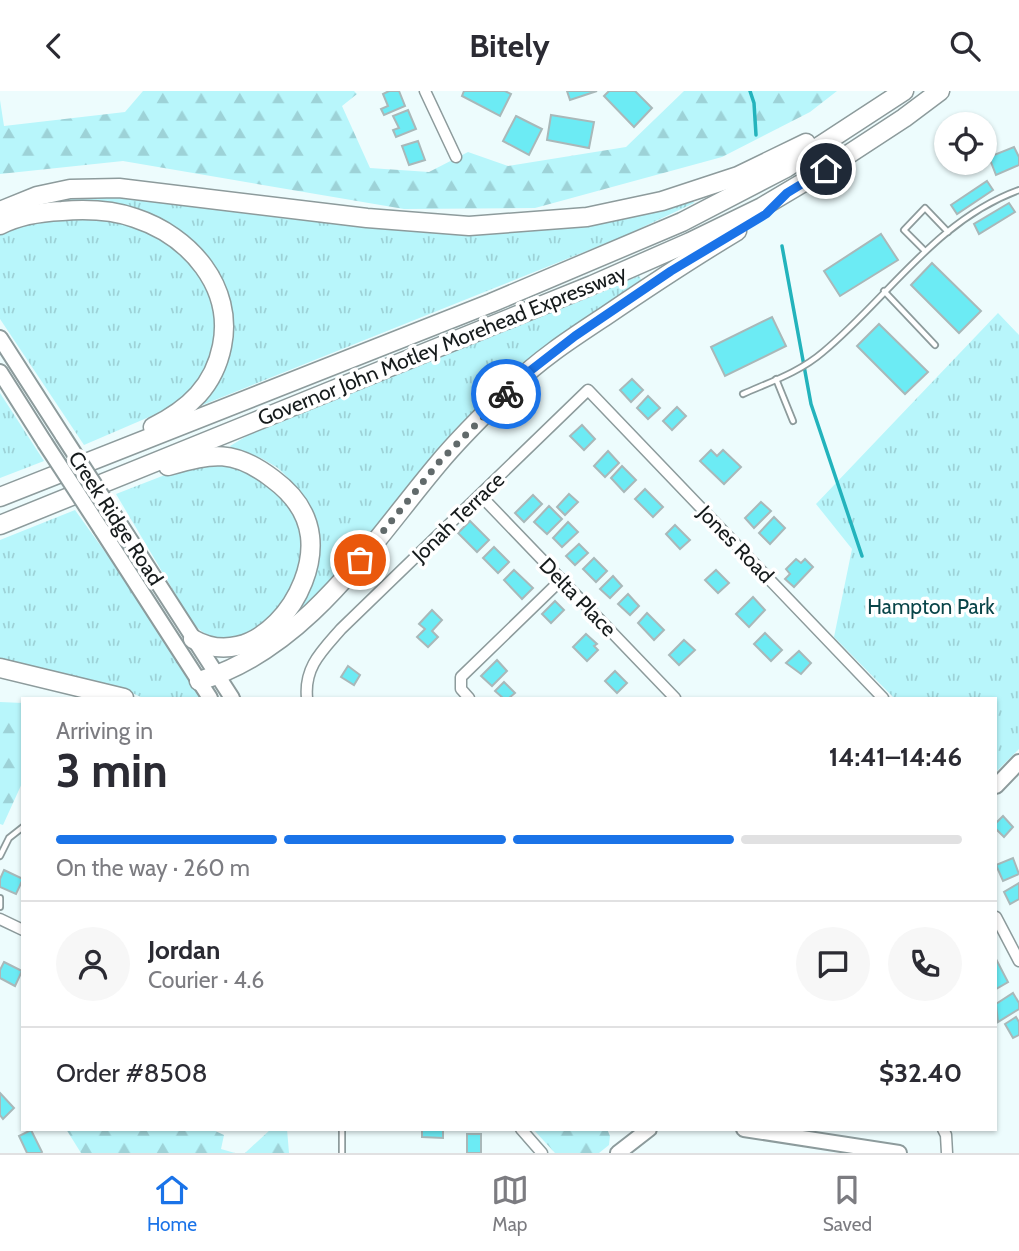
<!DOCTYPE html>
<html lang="en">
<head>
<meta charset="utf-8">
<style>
  body { margin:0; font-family:Cabin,sans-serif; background:#f7f7f7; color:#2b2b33; height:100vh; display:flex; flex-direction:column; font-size:26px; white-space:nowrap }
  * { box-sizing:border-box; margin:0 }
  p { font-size:23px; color:#7c7c81 }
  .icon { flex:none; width:38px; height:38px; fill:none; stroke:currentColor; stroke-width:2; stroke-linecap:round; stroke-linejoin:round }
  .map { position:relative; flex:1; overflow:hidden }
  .side { position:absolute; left:21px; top:606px; width:976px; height:434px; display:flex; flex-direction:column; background:#fff; border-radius:0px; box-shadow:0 2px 5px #0004 }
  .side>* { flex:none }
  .fabs { position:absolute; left:934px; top:21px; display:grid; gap:14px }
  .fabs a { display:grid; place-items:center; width:63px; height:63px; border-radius:50%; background:#fff; box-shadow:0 2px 5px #0004; font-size:35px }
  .pin { position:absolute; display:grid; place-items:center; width:60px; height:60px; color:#fff; margin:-30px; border:4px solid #fff; border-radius:50%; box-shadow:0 2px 7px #0007 }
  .courier { position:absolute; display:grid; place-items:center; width:70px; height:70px; margin:-35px; border:5px solid #1a73e8; border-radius:50%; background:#fff; color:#222; box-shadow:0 2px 9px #0007 }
  .summary em { font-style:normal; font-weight:700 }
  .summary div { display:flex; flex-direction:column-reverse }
  .summary { display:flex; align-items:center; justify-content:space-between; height:119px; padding:0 35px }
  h1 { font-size:46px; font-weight:700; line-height:52px }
  .bar { display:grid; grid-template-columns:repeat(4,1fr); gap:10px 7px; align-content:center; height:84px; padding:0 35px }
  .bar i { height:9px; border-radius:5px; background:#e1e1e2 }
  .bar .on { background:#1a73e8 }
  .bar p { grid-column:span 4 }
  .line { display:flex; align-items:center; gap:18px; padding:0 35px; border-top:2px solid #e1e1e2 }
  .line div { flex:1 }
  .round { display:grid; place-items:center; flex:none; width:74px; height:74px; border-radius:37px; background:#f7f7f7 }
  header { display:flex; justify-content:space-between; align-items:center; height:91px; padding:0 35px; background:#fff; font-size:32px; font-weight:700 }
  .dock { display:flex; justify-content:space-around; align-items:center; height:98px; border-top:2px solid #e1e1e2; background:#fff; font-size:19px; color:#7c7c81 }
  .dock a { display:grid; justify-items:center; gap:4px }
  .dock .on { color:#1a73e8 }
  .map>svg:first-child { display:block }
  .grass { fill:url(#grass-tufts) }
  .forest { fill:url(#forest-firs) }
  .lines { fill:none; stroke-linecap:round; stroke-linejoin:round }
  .stream { stroke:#23b3bc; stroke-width:3.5 }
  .building { fill:#6cebf4; stroke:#a9b8b9; stroke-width:2 }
  .lane-casing { stroke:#8d9b9c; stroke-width:8 }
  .street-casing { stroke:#8d9b9c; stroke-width:13 }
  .secondary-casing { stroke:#8d9b9c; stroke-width:18 }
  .highway-casing { stroke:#8d9b9c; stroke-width:21 }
  .lane { stroke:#fff; stroke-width:4.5 }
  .street { stroke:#fff; stroke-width:10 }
  .secondary { stroke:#fff; stroke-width:14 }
  .highway { stroke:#fff; stroke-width:18 }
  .secondary-bridge-casing { stroke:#8d9b9c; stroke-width:18; stroke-linecap:butt }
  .secondary-bridge { stroke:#fff; stroke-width:14 }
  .done { stroke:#616a6b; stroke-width:7; stroke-dasharray:0 12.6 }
  .route { stroke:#1a73e8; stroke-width:9 }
  .labels { text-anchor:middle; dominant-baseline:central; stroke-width:7; stroke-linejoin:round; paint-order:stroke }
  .street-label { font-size:21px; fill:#161b1c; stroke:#fff }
  .park-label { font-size:21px; fill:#094549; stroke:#fff }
</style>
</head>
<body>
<header><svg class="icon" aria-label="back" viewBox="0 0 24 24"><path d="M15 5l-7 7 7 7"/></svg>Bitely<svg class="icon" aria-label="search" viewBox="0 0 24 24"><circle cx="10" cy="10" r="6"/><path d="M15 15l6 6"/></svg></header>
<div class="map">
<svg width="1019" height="1062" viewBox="0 0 1019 1062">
  <defs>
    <pattern id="grass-tufts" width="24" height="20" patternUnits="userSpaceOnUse" patternTransform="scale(1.75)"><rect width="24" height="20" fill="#b8f6fb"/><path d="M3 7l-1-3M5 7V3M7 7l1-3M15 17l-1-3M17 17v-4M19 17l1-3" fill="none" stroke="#9dd2d7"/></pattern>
    <pattern id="forest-firs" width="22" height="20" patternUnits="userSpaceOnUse" patternTransform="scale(1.75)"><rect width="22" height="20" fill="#b8f6fb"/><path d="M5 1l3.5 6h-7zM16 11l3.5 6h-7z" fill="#9dd2d7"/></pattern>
  </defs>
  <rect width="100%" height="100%" fill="#edfcfd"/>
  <g class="grass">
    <polygon points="76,105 146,106 405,139 462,142 691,107 694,112 624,145 200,315 198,312 223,278 210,170 193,151 168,133 39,117 39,112"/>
    <polygon points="99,127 130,134 162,147 188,166 205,186 218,230 215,258 207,282 184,307 156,323 84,354 0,228 0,142 39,129"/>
    <polygon points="639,185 642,190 598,219 548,258 327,495 270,547 308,494 305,410 293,392 278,377 261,367 233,359 230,355 255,340"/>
    <polygon points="998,222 1019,244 1019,658 996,681 996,607 894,607 834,546 852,458 816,413"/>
    <polygon points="0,302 44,370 0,387"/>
    <path d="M228,371C238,375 250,377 259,382C266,386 272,396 277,402C283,408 291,415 295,422C327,479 245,593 192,531L116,403L188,375Z"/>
    <polygon points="75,419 113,472 201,607 143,607 130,601 0,572 0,449"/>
  </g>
  <g class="forest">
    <polygon points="143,0 354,0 357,3 342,15 370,77 429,81 468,61 508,75 626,56 684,0 837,0 810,21 722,66 535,117 404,118 123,70 0,83 0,9 4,35 125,21"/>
    <polygon points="0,611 23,612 23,690 3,734 0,733"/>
    <polygon points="66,1038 211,1038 224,1044 221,1058 235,1062 81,1062"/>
    <polygon points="271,1038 287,1038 289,1062 245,1062"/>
    <polygon points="533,1038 607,1038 610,1045 609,1054 599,1062 555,1062"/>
  </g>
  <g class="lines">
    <g class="stream">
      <polyline points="750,0 754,12 756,44"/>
      <polyline points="782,155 811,313 862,465"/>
    </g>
  </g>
  <g class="building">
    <polygon points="389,0 399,0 405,15 384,24 381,18 388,15 383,3"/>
    <polygon points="464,0 505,0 511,3 500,25 462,5"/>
    <polygon points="567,0 597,0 570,9"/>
    <polygon points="609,0 635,0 652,17 634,36 604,5"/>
    <polygon points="408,19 416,38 396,46 393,39 399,37 393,25"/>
    <polygon points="551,24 594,31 589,57 547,49"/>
    <polygon points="516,25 542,38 529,64 503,50"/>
    <polygon points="418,50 425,69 409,74 402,55"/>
    <polygon points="1014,56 1019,66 1019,74 996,84 989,66"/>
    <polygon points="987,90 993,99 957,123 951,114"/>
    <polygon points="1009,112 1015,121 979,143 974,133"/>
    <polygon points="881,143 898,169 840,205 824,180"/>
    <polygon points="932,172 981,220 959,242 911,194"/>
    <polygon points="772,226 786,255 725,285 711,256"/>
    <polygon points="879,233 928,281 905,303 857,255"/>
    <polygon points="632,288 643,299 631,311 620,299"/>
    <polygon points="648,305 660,317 648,328 637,317"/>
    <polygon points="677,316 686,325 672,339 663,330"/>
    <polygon points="582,334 595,348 584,359 570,345"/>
    <polygon points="711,359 717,365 723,359 741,376 724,393 700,370"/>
    <polygon points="608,360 619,372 605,386 594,375"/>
    <polygon points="622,375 636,389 624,401 611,387"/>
    <polygon points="645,398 663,416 653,426 635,408"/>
    <polygon points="569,403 578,411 565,424 557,416"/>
    <polygon points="533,404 542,413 524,431 515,422"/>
    <polygon points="761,411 771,420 754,437 745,427"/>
    <polygon points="549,415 562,428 547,443 534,431"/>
    <polygon points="774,426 785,437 770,453 759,442"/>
    <polygon points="470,430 489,449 477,461 458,442"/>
    <polygon points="568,431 578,441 562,456 553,447"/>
    <polygon points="675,434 690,449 680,458 666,443"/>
    <polygon points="579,453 588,462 575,474 566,465"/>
    <polygon points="494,456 509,471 498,482 483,467"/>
    <polygon points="594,467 607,480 596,491 583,478"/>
    <polygon points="796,468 801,472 805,468 813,476 794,496 785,488 790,483 786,478"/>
    <polygon points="514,479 533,497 522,508 504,489"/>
    <polygon points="716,479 729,492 718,502 705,489"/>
    <polygon points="613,485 622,495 610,507 600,498"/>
    <polygon points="628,503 639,515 630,524 618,513"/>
    <polygon points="753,506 765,519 749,536 736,523"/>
    <polygon points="555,510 564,519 551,532 542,523"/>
    <polygon points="432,519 442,529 432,540 438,546 428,556 417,546 425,538 419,533"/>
    <polygon points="647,522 664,539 654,549 638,532"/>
    <polygon points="765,542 782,559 771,570 754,553"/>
    <polygon points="586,543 597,553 594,555 598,559 587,570 573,556"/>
    <polygon points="684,549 695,559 679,574 669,564"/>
    <polygon points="799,560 811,572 801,583 786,572"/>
    <polygon points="497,569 507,580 492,595 481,585"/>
    <polygon points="348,575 360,584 354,594 341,586"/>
    <polygon points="615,580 627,592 617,602 605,590"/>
    <polygon points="504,591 515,602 509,607 503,607 495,600"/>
    <polygon points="1003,725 1013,736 1004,746 996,738 996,732"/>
    <polygon points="1013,767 1019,783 1003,790 996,774"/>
    <polygon points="4,779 23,788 16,803 0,796 0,788"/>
    <polygon points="1019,792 1019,808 1010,813 1004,801"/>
    <polygon points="996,868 1008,891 996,898"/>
    <polygon points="4,871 22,880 15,895 0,887 0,879"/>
    <polygon points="1013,902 1019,912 1019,918 998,931 996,913"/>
    <polygon points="1016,926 1019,931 1019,944 1013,947 1005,933"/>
    <polygon points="0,1002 14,1017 3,1028 0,1024"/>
    <polygon points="422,1038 443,1038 443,1047 422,1046"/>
    <polygon points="31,1039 42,1061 41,1062 27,1062 19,1045"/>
    <rect x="467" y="1043" width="14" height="19"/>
  </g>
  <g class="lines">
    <g class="lane-casing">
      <g id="lane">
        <polyline points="925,160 904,139 925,117 948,141"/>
        <polyline points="884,200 935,254"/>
        <polyline points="776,288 793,330"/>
        <path d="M743,303C770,291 800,281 823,261C888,207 936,129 1019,99"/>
        <polyline points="0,765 9,747 23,736"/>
        <polyline points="0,807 0,816"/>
        <polyline points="342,1038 342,1062"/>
      </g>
    </g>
    <g class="street-casing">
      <g id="street">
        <polyline points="425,0 456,66"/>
        <polyline points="481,405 675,607"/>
        <path d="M307,607C304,576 322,560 341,538L588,299L883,607"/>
        <polyline points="469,607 461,598 461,586 562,488"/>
        <polyline points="996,826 1019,870"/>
        <polyline points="0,828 23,839"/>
        <polyline points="521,1038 542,1062"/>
        <polyline points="943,1038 946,1044 947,1062"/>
      </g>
    </g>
    <g class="secondary-casing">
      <g id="secondary">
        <polyline points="0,247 63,345"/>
        <polyline points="0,281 45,352"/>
        <polyline points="118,430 232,607"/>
        <polyline points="101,438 210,607"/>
        <polyline points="996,695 1019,671"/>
        <polyline points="744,1038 899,1062"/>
        <polyline points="618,1062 649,1038"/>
      </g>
    </g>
    <g class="highway-casing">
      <g id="highway">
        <polyline points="0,120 37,105 70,98 119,97 367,127 469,135 587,126 662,110 738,85 806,52"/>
        <path d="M0,134C19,124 41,121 62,120C86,118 112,119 135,127C190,145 234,196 222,255C214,295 189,318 153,336"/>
        <path d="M168,375C213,362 234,358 273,388C292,402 307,421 310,445C317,503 254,583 193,548"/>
        <polyline points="0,406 491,212 682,131 786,77 904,0"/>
        <polyline points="0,434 592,194 690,151 762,116 826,78 904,27 940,0"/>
        <polyline points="0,577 124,607"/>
        <path d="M199,590C306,558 370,454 438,373C461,345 489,318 515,293C541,267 574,246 604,226C648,196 692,167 737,140"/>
      </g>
    </g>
    <use href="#lane" class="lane"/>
    <use href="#street" class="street"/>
    <use href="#secondary" class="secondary"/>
    <use href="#highway" class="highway"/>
    <g class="secondary-bridge-casing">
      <g id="secondary-bridge">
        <polyline points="63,345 118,430"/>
        <polyline points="45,352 101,438"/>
      </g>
    </g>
    <use href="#secondary-bridge" class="secondary-bridge"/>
  </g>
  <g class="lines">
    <polyline class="done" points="360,469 440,370 506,303"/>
    <polyline class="route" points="506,303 517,290 575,245 671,180 766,123 787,102 826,78"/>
  </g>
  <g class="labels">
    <g class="street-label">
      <text transform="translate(442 254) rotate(-22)">Governor John Motley Morehead Expressway</text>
      <text transform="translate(458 426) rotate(-44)">Jonah Terrace</text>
      <text transform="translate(116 427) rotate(57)">Creek Ridge Road</text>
      <text transform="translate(736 453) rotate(46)">Jones Road</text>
      <text transform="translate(578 506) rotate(46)">Delta Place</text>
    </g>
    <g class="park-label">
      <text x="931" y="515">Hampton Park</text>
    </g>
  </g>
</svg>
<div class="fabs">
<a><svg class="icon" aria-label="locate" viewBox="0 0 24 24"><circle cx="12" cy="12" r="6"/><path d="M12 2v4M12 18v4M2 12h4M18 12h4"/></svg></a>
</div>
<div class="pin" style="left:360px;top:469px;background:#ea580c"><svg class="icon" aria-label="bag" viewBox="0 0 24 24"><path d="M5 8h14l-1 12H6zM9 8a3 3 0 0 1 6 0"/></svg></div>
<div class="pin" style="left:826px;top:78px;background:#1f2937"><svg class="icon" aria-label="home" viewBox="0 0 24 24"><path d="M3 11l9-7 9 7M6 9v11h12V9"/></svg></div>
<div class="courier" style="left:506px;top:303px"><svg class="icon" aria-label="bike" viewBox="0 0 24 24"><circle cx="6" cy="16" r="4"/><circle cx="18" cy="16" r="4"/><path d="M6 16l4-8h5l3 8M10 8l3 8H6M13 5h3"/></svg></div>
<section class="side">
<div class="summary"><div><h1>3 min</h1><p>Arriving in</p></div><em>14:41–14:46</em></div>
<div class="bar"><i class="on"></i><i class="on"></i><i class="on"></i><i></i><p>On the way · 260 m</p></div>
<div class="line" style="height:126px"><a class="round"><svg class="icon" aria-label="person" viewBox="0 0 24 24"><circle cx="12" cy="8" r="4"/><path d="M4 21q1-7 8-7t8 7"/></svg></a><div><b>Jordan</b><p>Courier · 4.6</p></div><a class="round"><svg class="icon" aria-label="chat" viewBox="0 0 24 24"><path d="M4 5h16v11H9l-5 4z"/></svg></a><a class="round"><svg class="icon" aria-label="phone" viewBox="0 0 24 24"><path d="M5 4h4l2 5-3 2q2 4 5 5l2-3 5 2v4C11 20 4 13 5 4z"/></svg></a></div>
<div class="line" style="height:91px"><div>Order #8508</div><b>$32.40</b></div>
</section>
</div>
<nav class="dock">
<a class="on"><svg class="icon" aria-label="home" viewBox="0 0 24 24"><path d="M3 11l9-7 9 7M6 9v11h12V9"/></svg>Home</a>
<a><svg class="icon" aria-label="map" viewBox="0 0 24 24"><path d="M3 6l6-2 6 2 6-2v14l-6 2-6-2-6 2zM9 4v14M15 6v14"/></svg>Map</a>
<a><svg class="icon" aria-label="saved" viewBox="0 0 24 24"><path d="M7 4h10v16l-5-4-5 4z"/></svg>Saved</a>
</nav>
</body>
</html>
